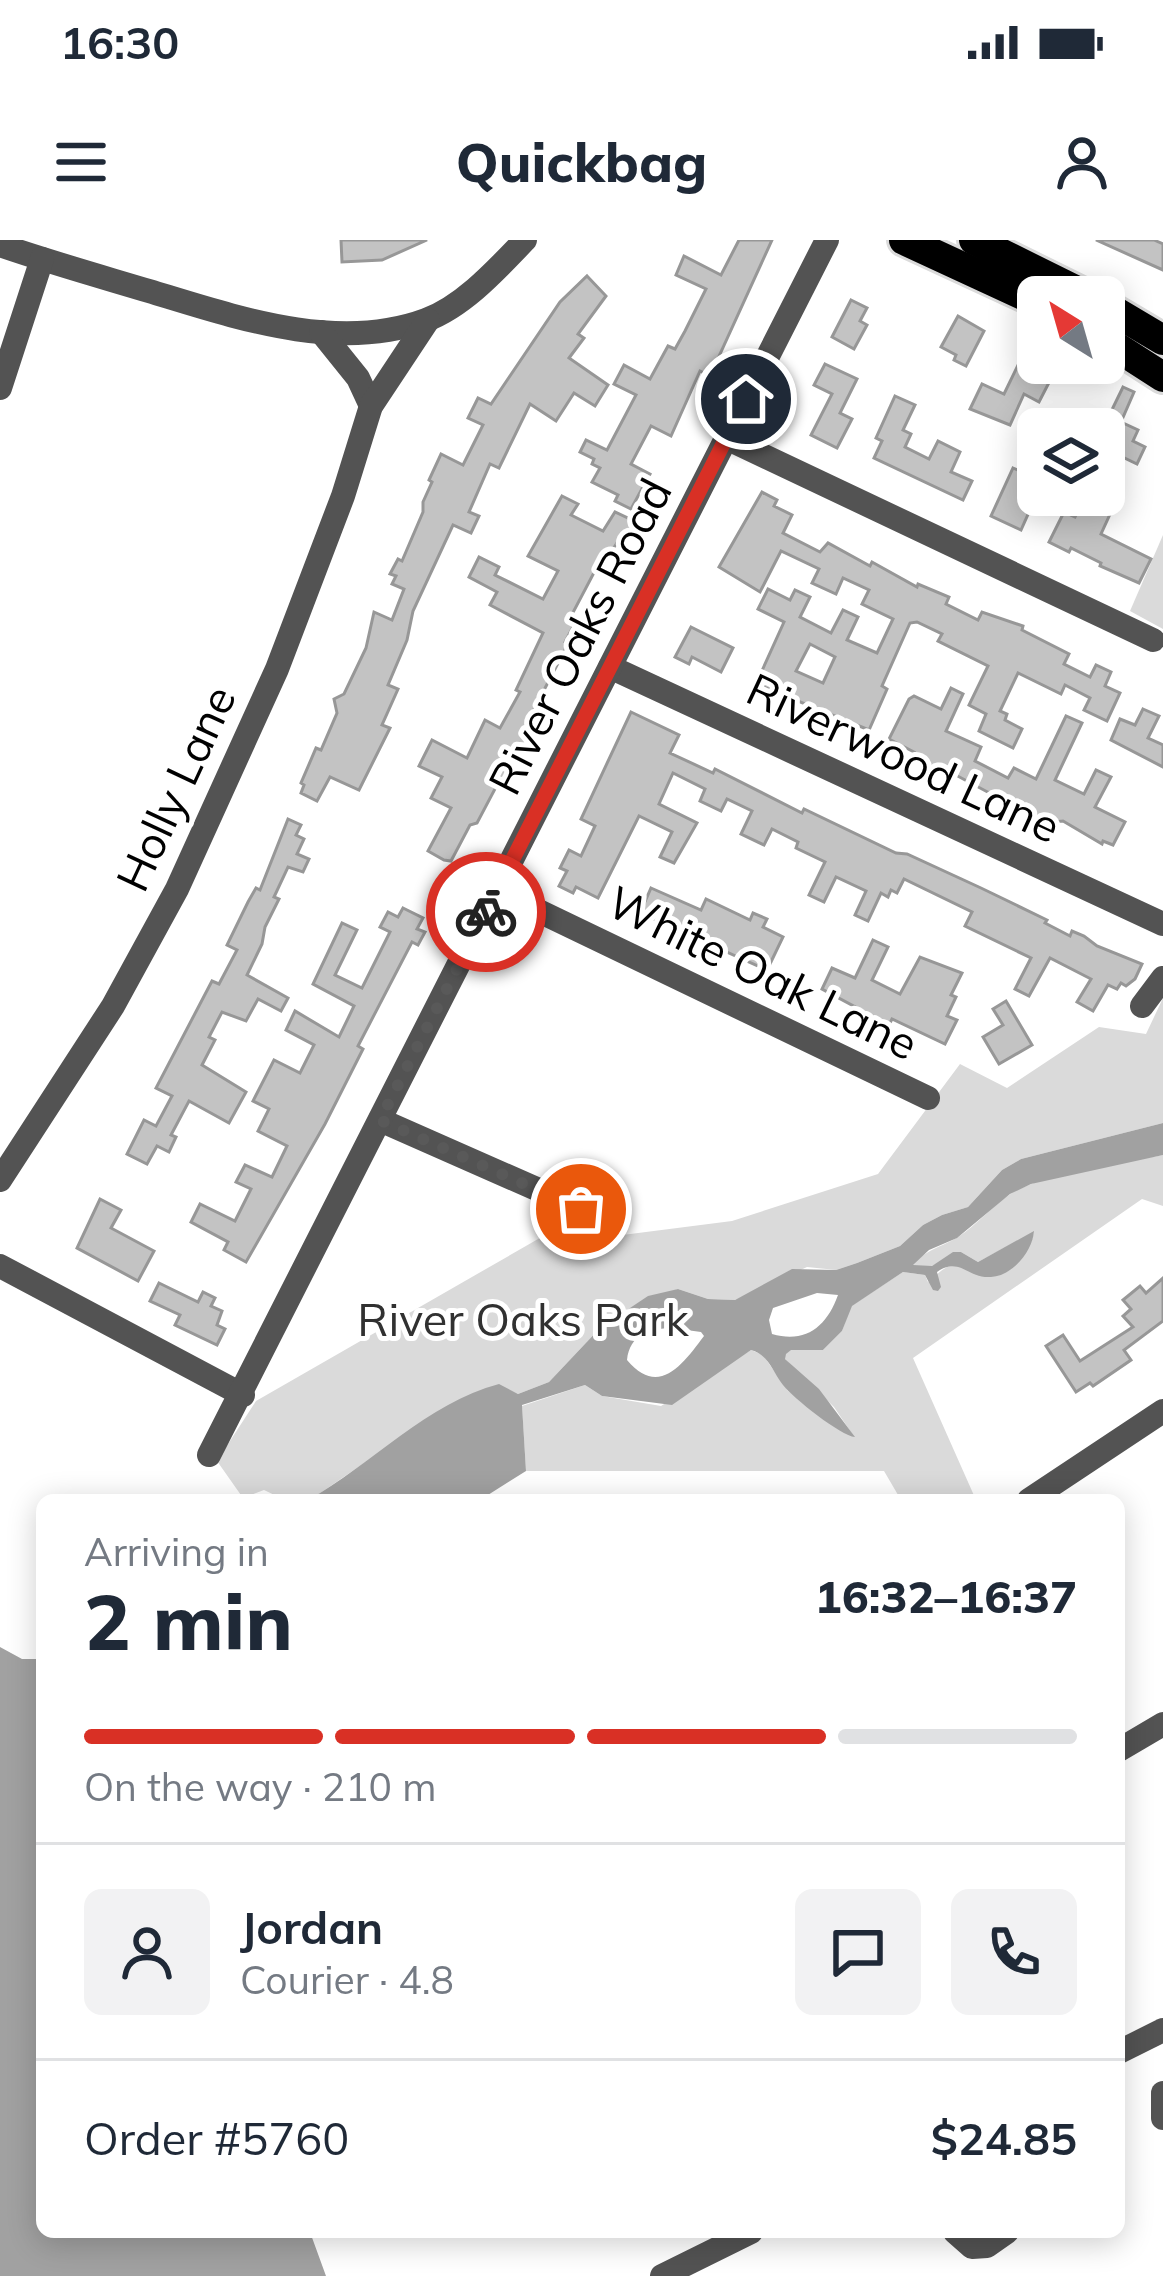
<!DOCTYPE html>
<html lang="en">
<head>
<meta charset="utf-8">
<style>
  body { margin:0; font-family:Mulish,sans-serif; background:#f2f2f3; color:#1f2937; height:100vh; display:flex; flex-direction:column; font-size:45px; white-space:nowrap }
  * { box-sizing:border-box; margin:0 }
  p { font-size:39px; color:#747a83 }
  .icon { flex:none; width:66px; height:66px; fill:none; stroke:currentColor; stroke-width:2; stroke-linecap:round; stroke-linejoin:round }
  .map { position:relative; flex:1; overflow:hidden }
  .sheet { position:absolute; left:36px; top:1254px; width:1089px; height:744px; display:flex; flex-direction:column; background:#fff; border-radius:18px; box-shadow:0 6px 30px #0003 }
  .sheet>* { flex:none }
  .needle { width:78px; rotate:323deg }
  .controls { position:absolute; left:1017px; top:36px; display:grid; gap:24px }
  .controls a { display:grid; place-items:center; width:108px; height:108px; border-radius:18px; background:#fff; box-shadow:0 6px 30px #0003; font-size:60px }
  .pin { position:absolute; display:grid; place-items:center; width:102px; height:102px; color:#fff; margin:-51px; border:6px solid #fff; border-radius:50%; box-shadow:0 3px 12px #0007 }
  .courier { position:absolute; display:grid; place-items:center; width:120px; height:120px; margin:-60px; border:9px solid #d93025; border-radius:50%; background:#fff; color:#222; box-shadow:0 3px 15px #0007 }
  .overview em { font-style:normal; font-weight:800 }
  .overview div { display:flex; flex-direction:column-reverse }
  .overview { display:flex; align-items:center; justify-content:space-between; height:204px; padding:0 48px }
  h1 { font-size:78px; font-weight:800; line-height:90px }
  .bar { display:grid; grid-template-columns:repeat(4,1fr); gap:18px 12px; align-content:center; height:144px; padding:0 48px }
  .bar i { height:15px; border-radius:9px; background:#e0e1e3 }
  .bar .current { background:#d93025 }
  .bar p { grid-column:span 4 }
  .line { display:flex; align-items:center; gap:30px; padding:0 48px; border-top:3px solid #e0e1e3 }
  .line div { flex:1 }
  .round { display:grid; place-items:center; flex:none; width:126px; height:126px; border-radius:18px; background:#f2f2f3 }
  .status { display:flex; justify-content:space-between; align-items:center; height:84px; padding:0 60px; background:#fff; direction:ltr }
  .status svg { height:33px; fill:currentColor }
  header { display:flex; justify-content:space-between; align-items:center; height:156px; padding:0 48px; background:#fff; font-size:54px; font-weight:800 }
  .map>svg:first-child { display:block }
  .green { fill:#dadada }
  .water { fill:#a1a1a1; fill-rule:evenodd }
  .building { fill:#c3c3c3; stroke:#979797; stroke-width:3; fill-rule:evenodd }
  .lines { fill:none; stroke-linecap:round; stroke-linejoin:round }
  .major-casing { stroke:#dbdbdb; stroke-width:36 }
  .minor { stroke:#535353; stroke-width:24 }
  .major { stroke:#000; stroke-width:30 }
  .done { stroke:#595959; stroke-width:12; stroke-dasharray:0 21.6 }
  .route { stroke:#d93025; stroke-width:15 }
  .labels { text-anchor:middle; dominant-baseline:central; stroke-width:10; stroke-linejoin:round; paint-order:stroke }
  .street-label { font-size:45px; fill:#000; stroke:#fff }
  .park-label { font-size:45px; fill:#313131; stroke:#fff }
</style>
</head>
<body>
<div class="status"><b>16:30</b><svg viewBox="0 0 49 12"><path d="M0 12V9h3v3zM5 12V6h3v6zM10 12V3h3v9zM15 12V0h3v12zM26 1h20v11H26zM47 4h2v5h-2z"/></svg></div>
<header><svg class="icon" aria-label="menu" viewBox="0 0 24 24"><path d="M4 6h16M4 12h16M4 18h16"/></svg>Quickbag<svg class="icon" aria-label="person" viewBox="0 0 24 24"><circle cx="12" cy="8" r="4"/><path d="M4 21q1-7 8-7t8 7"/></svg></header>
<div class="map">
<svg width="1163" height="2036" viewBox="0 0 1163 2036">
  <rect width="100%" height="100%" fill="#fff"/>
  <g class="green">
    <polygon points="1163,295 1163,389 1130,371"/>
    <polygon points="1163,758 1163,883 1021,919 1002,930 968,967 942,975 923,985 900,1006 857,1023 836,1030 807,1027 735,1060 708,1059 678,1049 623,1071 600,1088 549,1142 518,1154 499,1145 421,1184 313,1258 285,1260 264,1250 243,1258 217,1221 256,1161 566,983 599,998 732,981 878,934 960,824 1007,848 1099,787 1146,794"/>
    <path d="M1163,915V966L1142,959L913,1118L976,1260H901L884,1231H526L522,1166L585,1145L602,1156L661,1166L751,1110L763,1115L788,1151L853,1195L834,1167L785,1119V1114L790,1110H823L842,1091L851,1066L903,1032L925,1035L928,1042C949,1025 948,1019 977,1034C1002,1024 1029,1021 1034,992L978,1022L961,1012L932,1026H912C924,1010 942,1007 958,997C977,985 991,967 1009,955C1044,932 1121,923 1163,915Z"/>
  </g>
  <g class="water">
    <path d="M1163,883V915L1031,944L1010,954L957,998L929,1010L913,1025L932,1026L953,1012H961L978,1022L1034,991C1033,1010 1013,1036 991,1037C968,1039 960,1016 937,1032L941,1047L938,1051L933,1050L925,1035L903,1032L852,1066L842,1091L823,1110H791L786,1114L785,1119L819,1149L855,1197C841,1196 793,1158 783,1145C772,1131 769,1115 751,1110L672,1165L602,1156L585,1145L522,1165L526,1231L480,1260H308C371,1225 427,1163 499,1144L518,1154L549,1142L600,1088L648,1056L678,1049L708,1059L735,1060L792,1029L836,1030L857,1023L900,1006L923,985L942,975L968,967L1002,930L1021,919ZM817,1053L838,1055C827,1086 806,1104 772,1094L769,1080L773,1068ZM672,1088L701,1092L704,1096C683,1124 659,1158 627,1120C630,1094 649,1089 672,1088Z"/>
    <polygon points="0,1407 22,1419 42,1419 42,1992 310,1992 326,2036 0,2036"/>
  </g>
  <g class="building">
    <polygon points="341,0 427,0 382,20 342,22"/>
    <polygon points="739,0 772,0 710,136 700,131 671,196 651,186 631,224 650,234 631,269 615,261 618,255 592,242 600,228 592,224 594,219 580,212 586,200 607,210 636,155 614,144 624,125 650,139 668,106 675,109 685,91 706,49 676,35 684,16 721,35"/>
    <polygon points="1096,0 1154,0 1163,4 1163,30"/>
    <polygon points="587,36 606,56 578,94 584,98 569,118 608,145 595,166 574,153 556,181 530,164 499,228 490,224 469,272 479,276 471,293 453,285 413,371 407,400 388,445 398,449 382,485 390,488 359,550 330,537 317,561 301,553 304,545 301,543 316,508 321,510 337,473 334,459 344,454 366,408 374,372 392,380 404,349 392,344 396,336 390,334 398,319 402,321 423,272 423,262 432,242 429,240 441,214 463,225 483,185 468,178 478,158 491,164 560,62"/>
    <polygon points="851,60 867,68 860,81 867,85 854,109 832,97"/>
    <polygon points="958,76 984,91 966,126 954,120 956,115 941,107"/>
    <polygon points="1034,116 1038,123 1057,127 1039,162 1024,154 1010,185 970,169 982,144 1004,154 1020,121 1029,126"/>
    <polygon points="825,124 857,139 840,173 852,179 837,208 811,195 832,154 814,145"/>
    <polygon points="1123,147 1134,152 1121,182 1138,190 1133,201 1145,207 1137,224 1104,208 1104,186"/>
    <polygon points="895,156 915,165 903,190 911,194 905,207 929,219 938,201 960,212 951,232 972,241 963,260 874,218 882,201 876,198"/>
    <polygon points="1013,228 1038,239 1038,252 1021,290 991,276"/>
    <path d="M762,252L777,260L774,266L792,275L783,293L820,312L828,303L870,326L872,322L917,347L918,344L949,357L946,364L978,380L982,372L1023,386L1022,390L1069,414L1064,424L1090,437L1096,425L1111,432L1105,446L1120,453L1107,481L1084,470L1090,458L1065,445L1061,454L1018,433L1000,471L1007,474L1005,480L1022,489L1013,508L979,491L986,474L969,465L988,426L938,401L942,394L917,382L910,383L882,446L887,449L869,490L756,444L784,382L758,369L768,349L790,360L795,350L810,357L800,377L831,393L843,370L858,377L847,400L877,413L893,379L862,364L869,350L843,338L836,354L812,343L819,329L781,311L760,352L719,327ZM810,404L835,417L823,443L796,431Z"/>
    <polygon points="1086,255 1104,255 1116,261 1101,294 1151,319 1139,343 1100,326 1101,323 1071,308 1069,312 1049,302 1064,272 1075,277"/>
    <polygon points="562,256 578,264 571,275 603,291 615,272 634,281 624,300 620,298 602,327 598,325 569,380 575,383 565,402 568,404 530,477 537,480 521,511 518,509 500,546 497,545 477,583 470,585 451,621 444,620 428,611 451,568 431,558 442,537 419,526 432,500 467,518 485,480 500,488 520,452 516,450 543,393 490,365 497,352 469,337 479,317 499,327 495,335 543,359 558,331 528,316"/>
    <polygon points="691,387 733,408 721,432 692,417 689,424 675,417"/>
    <polygon points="951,448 963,454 946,491 981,507 975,521 1008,538 1014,528 1036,539 1066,476 1082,483 1055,540 1084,554 1096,530 1111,537 1095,567 1125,582 1113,605 1103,601 1102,604 1063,581 1053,582 1010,564 952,533 950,538 934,531 911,517 914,512 889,499 909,459 914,456 941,469"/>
    <polygon points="1143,469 1159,476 1148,498 1163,505 1163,527 1111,500 1120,479 1135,485"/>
    <polygon points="631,472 679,495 670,513 713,533 715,529 802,573 804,569 896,613 907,614 981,648 1047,680 1045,683 1070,696 1072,691 1084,696 1097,706 1142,724 1135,739 1126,746 1121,743 1117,749 1108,745 1093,771 1077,762 1091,739 1050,718 1029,756 1015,749 1031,718 965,686 972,672 904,639 897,653 891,650 888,657 881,653 868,681 855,675 866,651 836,637 824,662 809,655 825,622 796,608 798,602 772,589 764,605 741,594 752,571 727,559 721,571 700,561 705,549 673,533 659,564 697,583 674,623 660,617 672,592 639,576 598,658 576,647 573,653 559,646 567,631 560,628 569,610 581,616 595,586 581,579"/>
    <polygon points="288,579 301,585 296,595 304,599 297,614 309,619 303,632 288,627 274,657 279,659 265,687 262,704 247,735 288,758 281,771 258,759 246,781 222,772 209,797 215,800 202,825 246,852 229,883 189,861 171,895 176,897 169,912 157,906 147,924 127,914 144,880 156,886 172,856 156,848 212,741 219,744 237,710 227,705 248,662 256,648 260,650"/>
    <polygon points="651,648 701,670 706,659 750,680 753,673 767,679 763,687 783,697 770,724 761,720 758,726 640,673"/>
    <polygon points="403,668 423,678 417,689 425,692 418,705 412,702 358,806 363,809 325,884 246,1022 224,1010 228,1002 191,982 200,964 235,981 251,949 236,942 245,925 272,937 287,906 258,891 269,869 253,861 274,820 300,833 314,805 286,790 295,771 339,797 354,766 313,744 342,683 357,690 335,735 362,748 390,692 380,687 388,672 398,677"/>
    <polygon points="873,700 888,707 872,740 900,754 920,717 962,733 951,755 956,757 947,776 957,780 945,804 892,779 889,785 822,749 832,728 855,738"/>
    <polygon points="1006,761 1032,805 999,824 983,797 1003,785 993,769"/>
    <polygon points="100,959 121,970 111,988 154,1011 138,1041 77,1008"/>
    <polygon points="1163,1038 1163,1081 1124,1110 1131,1120 1093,1146 1090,1143 1076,1152 1046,1106 1063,1095 1080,1121 1133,1087 1123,1076 1131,1069 1123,1060 1140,1046 1146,1053"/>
    <polygon points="159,1043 198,1062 203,1052 215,1058 211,1066 222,1071 217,1085 225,1089 217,1105 175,1085 180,1075 150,1061"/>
  </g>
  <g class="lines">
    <g class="major-casing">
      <g id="major">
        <polyline points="904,0 1038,62"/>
        <polyline points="974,0 1089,57"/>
        <polyline points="1104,65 1163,100"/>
        <polyline points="1104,99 1163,137"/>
      </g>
    </g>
    <g class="minor">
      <path d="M0,5C49,22 99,36 149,51C235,77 337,113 426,80C464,66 498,28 525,0"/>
      <polyline points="321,92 358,138 371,166"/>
      <polyline points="0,148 42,19"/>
      <polyline points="726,198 1153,400"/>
      <polyline points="610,427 1163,684"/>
      <polyline points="497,651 928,858"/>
      <polyline points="1142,766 1163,738"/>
      <polyline points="380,880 582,969"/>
      <polyline points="0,940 113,766 177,649 277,429 343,256 371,166 428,80"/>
      <polyline points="0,1026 243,1155"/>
      <polyline points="209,1215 827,0"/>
      <polyline points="1029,1260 1163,1171"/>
      <polyline points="1119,1510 1163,1484"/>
      <polyline points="1119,1812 1163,1790"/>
      <polyline points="1163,1853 1163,1878"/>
      <polyline points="955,1992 972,2007 987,2006 1007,1992"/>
      <polyline points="662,2036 751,1992"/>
    </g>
    <use href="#major" class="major"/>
  </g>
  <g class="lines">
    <polyline class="done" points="486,672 380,880 581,969"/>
    <polyline class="route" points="486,672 746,159"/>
  </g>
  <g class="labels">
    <g class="street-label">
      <text transform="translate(579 396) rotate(-63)">River Oaks Road</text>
      <text transform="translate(904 517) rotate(25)">Riverwood Lane</text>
      <text transform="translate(175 548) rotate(-65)">Holly Lane</text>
      <text transform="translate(763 732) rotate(26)">White Oak Lane</text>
    </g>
    <g class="park-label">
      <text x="523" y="1079">River Oaks Park</text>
    </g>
  </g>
</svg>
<div class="controls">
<a><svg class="needle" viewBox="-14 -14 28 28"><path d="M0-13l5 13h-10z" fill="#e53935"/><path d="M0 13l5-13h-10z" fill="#747a83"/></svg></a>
<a><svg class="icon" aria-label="layers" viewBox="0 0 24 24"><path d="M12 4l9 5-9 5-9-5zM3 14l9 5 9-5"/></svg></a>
</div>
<div class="pin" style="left:581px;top:969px;background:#ea580c"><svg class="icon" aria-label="bag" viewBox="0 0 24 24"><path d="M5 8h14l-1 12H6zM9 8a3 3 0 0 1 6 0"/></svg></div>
<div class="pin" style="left:746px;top:159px;background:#1f2937"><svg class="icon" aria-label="home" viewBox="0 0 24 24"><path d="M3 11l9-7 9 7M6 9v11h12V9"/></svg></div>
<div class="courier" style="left:486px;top:672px"><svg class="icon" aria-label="bike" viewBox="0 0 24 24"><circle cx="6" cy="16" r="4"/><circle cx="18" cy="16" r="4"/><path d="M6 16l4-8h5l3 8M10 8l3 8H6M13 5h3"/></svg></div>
<section class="sheet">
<div class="overview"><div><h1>2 min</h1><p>Arriving in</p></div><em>16:32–16:37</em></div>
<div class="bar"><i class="current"></i><i class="current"></i><i class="current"></i><i></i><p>On the way · 210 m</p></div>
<div class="line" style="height:216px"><a class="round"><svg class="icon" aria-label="person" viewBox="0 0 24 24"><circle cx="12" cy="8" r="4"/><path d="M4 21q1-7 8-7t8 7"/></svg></a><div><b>Jordan</b><p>Courier · 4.8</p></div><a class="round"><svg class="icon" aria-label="chat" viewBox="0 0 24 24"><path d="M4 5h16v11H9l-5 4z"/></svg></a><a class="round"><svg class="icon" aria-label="phone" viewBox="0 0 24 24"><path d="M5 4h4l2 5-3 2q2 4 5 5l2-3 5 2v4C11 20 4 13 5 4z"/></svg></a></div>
<div class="line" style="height:156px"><div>Order #5760</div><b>$24.85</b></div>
</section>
</div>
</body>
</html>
